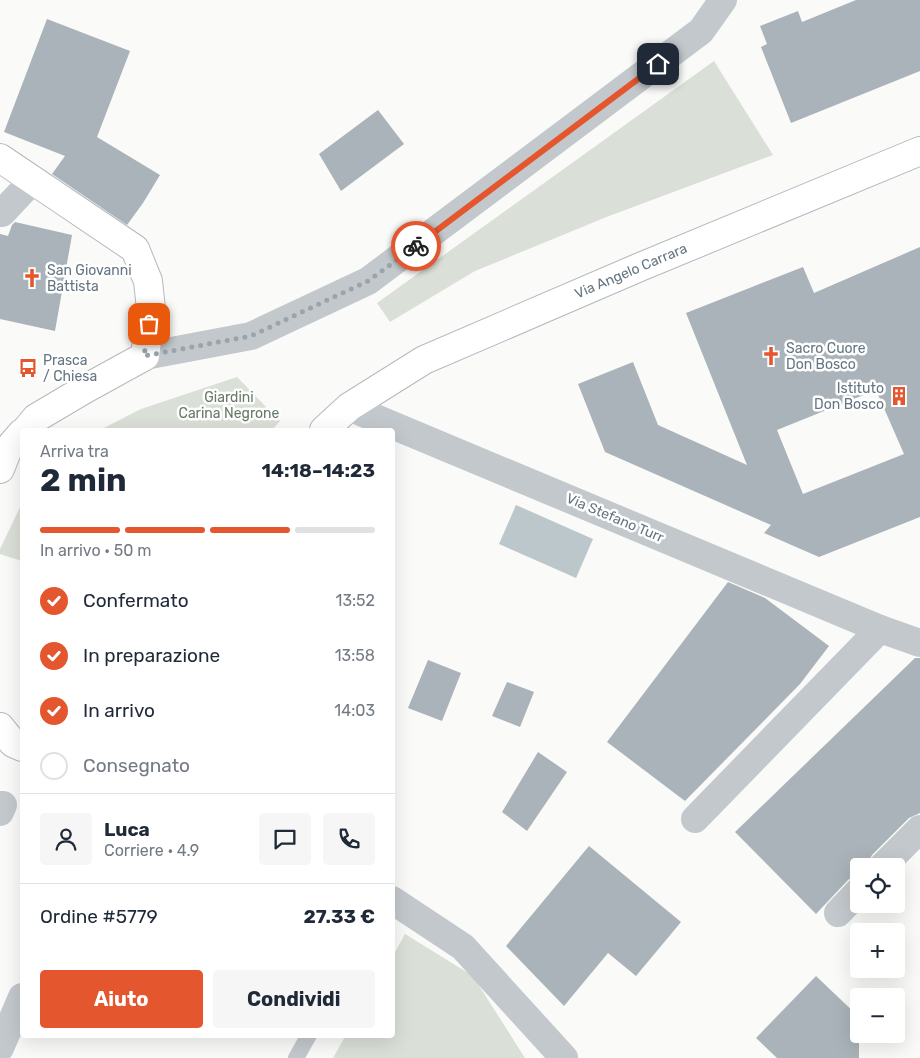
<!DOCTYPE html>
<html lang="it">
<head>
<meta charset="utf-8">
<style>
  body { margin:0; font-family:Rubik,sans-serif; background:#f6f6f7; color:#1f2937; height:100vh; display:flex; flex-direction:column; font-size:19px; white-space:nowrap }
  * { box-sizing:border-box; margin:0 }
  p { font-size:16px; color:#747a83 }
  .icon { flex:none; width:28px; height:28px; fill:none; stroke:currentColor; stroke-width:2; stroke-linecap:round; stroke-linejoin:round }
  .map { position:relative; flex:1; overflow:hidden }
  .panel { position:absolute; left:20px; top:428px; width:375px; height:610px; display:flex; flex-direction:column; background:#fff; border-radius:5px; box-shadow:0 5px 20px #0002 }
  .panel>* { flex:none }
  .fabs { position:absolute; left:850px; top:858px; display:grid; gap:10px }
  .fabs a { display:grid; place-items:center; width:55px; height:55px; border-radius:5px; background:#fff; box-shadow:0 5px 20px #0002; font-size:25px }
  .pin { position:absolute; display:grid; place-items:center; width:42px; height:42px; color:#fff; margin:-21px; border-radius:10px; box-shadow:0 2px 8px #0006 }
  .courier { position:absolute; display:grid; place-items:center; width:50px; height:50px; margin:-25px; border:4px solid #e4572e; border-radius:50%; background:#fff; color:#222; box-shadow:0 1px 6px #0007 }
  .overview em { font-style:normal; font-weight:700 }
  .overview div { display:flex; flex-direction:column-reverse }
  .overview { display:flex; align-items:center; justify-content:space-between; height:85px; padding:0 20px }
  h1 { font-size:32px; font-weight:700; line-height:38px }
  .bar { display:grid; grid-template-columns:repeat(4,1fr); gap:8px 5px; align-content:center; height:60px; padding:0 20px }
  .bar i { height:6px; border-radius:4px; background:#e0e1e3 }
  .bar .current { background:#e4572e }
  .bar p { grid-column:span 4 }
  .line { display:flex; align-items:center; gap:12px; padding:0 20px; border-top:1px solid #e0e1e3 }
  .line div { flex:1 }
  .round { display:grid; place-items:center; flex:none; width:52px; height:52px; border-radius:5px; background:#f6f6f7 }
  ol { padding:0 20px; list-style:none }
  li { display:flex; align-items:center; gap:15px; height:55px }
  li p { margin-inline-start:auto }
  li .icon { padding:5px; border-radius:50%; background:#e4572e; color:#fff; stroke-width:4 }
  li:last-child { color:#747a83 }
  li i { width:28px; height:28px; border:2px solid #e0e1e3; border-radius:50% }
  .cta { display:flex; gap:10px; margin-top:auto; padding:10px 20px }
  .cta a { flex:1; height:58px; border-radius:5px; background:#e4572e; color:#fff; font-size:20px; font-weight:700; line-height:58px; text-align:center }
  .cta a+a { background:#f6f6f7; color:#1f2937 }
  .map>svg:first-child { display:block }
  .green { fill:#dadfd7 }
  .water { fill:#bbc7cb }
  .building { fill:#aab3b9; fill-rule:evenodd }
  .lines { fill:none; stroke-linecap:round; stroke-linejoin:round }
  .secondary-casing { stroke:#b3babf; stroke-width:30 }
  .lane { stroke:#c3c8cc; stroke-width:16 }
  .street { stroke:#c3c8cc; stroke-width:28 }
  .secondary { stroke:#fff; stroke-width:28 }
  .done { stroke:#99a4ac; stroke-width:5; stroke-dasharray:0 9 }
  .route { stroke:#e4572e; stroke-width:6 }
  .labels { text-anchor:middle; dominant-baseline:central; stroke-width:5; stroke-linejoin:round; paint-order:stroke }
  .poi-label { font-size:14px; fill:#657683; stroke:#fff; text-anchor:start }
  .street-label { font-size:14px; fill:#657683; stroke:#fff }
  .park-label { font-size:14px; fill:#687a64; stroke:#fff }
</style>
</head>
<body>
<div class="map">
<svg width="920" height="1058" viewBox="0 0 920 1058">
  <rect width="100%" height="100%" fill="#fafaf8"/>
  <g class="green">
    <polygon points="714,61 773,155 609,216 475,271 390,322 377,303"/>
    <polygon points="237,377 280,421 272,430 100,430 141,409"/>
    <polygon points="22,503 22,561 0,554 0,549"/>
    <polygon points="405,934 473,976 525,1058 333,1058 346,1035 392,1035 393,956"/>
  </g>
  <polygon class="water" points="516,505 593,539 576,578 499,544"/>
  <g class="building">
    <polygon points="856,0 920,0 920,71 791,123 761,47 767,44 760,26 798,11 802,22"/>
    <polygon points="47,19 130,51 97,137 160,175 143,203 127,225 52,174 65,156 4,132"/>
    <polygon points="378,110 404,144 341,191 319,154"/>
    <polygon points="15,222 72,235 55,331 0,319 0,234 8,236 12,225"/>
    <path d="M920,247V517L819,557L764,533L771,525L605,452L578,384L633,362L658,425L747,465L686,313L803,267L814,293ZM876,390L904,454L803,494L777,430Z"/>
    <polygon points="728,582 765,598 829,646 800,684 685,801 607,742"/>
    <polygon points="915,658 920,658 920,813 909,818 872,855 868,863 865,866 859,866 859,872 848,880 816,914 735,832"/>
    <polygon points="428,660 461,673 442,721 408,708"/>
    <polygon points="507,682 534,692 520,727 492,716"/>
    <polygon points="538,752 567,772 527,831 502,812"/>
    <polygon points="589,846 681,922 636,976 608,953 564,1006 506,946"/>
    <polygon points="816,976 859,1017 859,1058 777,1058 756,1038"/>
  </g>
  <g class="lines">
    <g class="secondary-casing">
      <g id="secondary">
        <polyline points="0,158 135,249 148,281 151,309 145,356 85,389 36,418 26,430"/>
        <polyline points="324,430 349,407 424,360 640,267 920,151"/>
        <polyline points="0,469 8,449 22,433"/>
        <polyline points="0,727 13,743 22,747"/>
      </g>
    </g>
    <polyline class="lane" points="296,1058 309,1035"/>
    <g class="street">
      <polyline points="2,213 33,180"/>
      <polyline points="145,356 251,336 368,281 701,31 723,0"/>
      <polyline points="349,407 880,629"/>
      <polyline points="0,805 3,805 0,812"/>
      <polyline points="695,819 880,629 920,643"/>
      <polyline points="883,866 920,829"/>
      <polyline points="392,900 463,947 564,1058"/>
      <polyline points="838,913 859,891"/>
      <polyline points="0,1048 22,997"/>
    </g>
    <use href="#secondary" class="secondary"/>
  </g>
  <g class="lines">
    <polyline class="done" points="149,324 144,356 251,336 368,281 416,246"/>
    <polyline class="route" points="416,246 658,64"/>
  </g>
  <defs>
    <g id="church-bare" transform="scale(1.5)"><path d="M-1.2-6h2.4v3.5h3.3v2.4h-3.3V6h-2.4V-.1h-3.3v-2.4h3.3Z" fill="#e4572e" stroke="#fff" stroke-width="2.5" paint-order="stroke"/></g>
    <g id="bus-bare" transform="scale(1.5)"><path d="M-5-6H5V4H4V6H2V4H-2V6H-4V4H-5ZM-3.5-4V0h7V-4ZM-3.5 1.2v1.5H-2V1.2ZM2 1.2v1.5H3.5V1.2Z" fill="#e4572e" stroke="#fff" stroke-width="2.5" paint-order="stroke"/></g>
    <g id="building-bare" transform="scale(1.5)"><path d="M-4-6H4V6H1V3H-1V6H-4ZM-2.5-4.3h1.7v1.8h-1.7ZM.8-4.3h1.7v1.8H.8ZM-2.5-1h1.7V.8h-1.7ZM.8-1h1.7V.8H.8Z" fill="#e4572e" stroke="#fff" stroke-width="2.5" paint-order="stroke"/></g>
  </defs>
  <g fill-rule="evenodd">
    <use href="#church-bare" x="32" y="278"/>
    <use href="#church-bare" x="771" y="356"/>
    <use href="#bus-bare" x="28" y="368"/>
    <use href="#building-bare" x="899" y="396"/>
  </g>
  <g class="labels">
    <g class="poi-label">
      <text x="47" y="270">San Giovanni<tspan x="47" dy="16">Battista</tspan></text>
      <text x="786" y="348">Sacro Cuore<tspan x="786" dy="16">Don Bosco</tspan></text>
      <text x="43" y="360">Prasca<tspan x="43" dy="16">/ Chiesa</tspan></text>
      <text x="884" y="388" text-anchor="end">Istituto<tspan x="884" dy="16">Don Bosco</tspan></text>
    </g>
    <g class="street-label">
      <text transform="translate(631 271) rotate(-23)">Via Angelo Carrara</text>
      <text transform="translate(615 518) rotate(23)">Via Stefano Turr</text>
    </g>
    <g class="park-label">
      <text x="229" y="397">Giardini<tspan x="229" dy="16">Carina Negrone</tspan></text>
    </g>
  </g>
</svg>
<div class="fabs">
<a><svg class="icon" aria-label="locate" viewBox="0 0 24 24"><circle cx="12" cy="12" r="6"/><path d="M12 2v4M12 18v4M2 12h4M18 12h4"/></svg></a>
<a>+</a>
<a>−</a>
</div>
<div class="pin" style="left:149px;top:324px;background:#ea580c"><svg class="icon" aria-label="bag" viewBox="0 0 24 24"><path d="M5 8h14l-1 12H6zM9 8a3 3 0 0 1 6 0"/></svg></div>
<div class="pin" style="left:658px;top:64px;background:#1f2937"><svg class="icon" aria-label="home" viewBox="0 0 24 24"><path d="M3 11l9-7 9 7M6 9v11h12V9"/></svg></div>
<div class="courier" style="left:416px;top:246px"><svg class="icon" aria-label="bike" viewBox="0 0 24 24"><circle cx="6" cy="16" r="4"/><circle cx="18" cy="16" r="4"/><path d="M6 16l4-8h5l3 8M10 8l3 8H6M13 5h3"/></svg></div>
<section class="panel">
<div class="overview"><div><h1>2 min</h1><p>Arriva tra</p></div><em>14:18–14:23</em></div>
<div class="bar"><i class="current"></i><i class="current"></i><i class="current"></i><i></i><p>In arrivo · 50 m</p></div>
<ol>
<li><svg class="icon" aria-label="check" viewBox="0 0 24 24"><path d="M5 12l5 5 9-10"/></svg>Confermato<p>13:52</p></li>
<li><svg class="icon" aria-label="check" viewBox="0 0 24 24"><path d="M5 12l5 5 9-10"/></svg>In preparazione<p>13:58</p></li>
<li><svg class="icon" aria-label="check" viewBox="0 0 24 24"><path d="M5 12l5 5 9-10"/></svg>In arrivo<p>14:03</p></li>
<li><i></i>Consegnato</li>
</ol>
<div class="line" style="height:90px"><a class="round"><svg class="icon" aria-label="person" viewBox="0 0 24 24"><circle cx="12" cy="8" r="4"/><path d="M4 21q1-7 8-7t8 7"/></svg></a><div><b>Luca</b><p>Corriere · 4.9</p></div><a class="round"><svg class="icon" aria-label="chat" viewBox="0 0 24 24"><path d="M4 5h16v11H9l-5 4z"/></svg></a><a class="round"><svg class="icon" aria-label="phone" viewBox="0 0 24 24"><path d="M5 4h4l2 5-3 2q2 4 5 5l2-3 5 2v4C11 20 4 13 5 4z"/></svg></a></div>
<div class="line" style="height:65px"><div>Ordine #5779</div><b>27.33 €</b></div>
<div class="cta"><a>Aiuto</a><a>Condividi</a></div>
</section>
</div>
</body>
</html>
